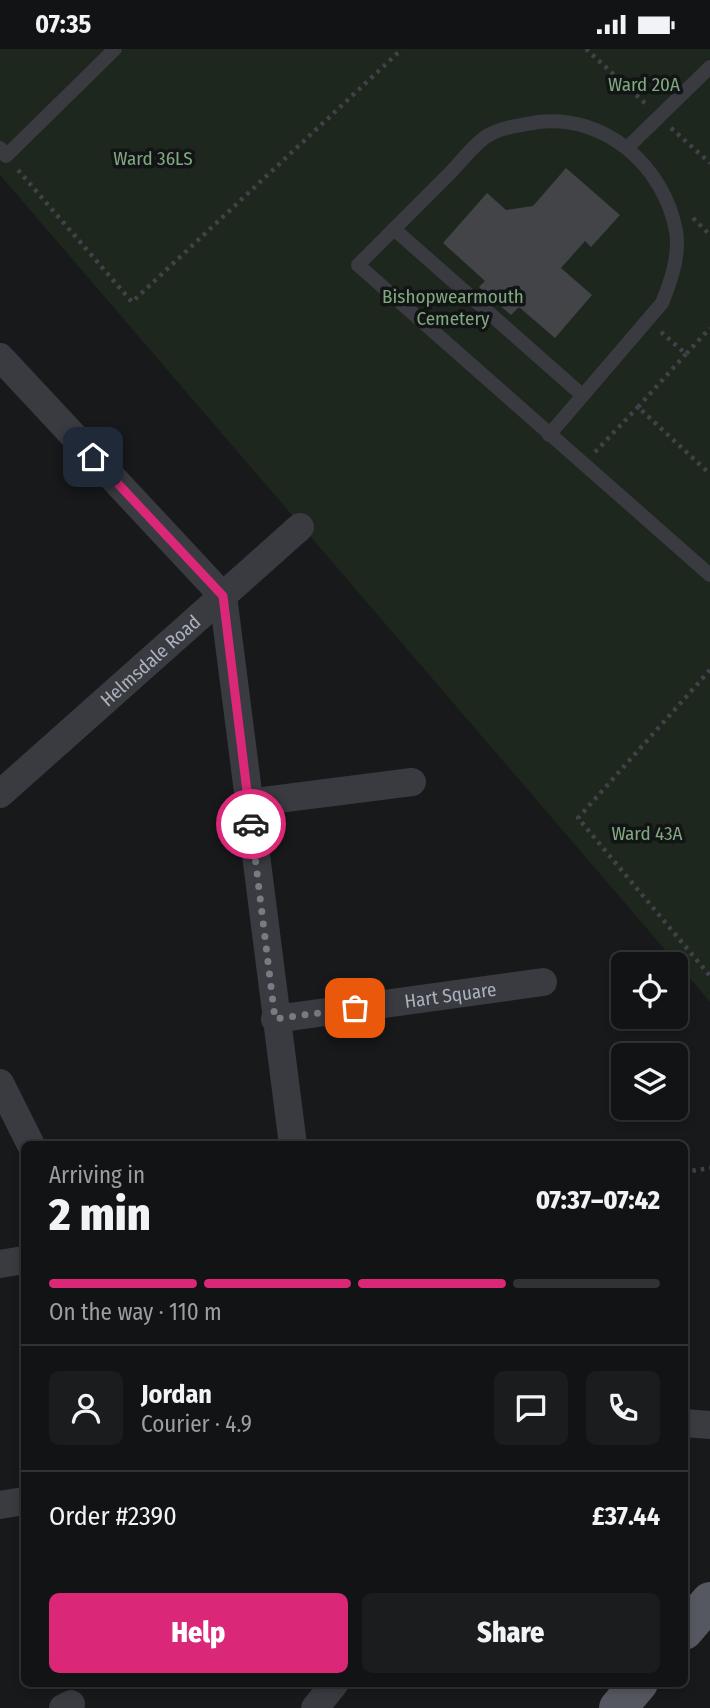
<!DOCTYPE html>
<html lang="en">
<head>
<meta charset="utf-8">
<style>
  body { margin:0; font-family:"Fira Sans Condensed",sans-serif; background:#1b1c1d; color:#f1f3f6; height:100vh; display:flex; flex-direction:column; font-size:26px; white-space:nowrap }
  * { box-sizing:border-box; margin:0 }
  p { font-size:23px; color:#9c9ea0 }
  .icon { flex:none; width:38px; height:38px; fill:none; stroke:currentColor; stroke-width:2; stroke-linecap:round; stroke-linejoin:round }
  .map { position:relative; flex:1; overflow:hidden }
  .sheet { position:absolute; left:21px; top:1092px; width:667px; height:546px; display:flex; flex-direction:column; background:#121314; border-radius:10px; box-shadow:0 4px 10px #0003,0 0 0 2px #313234 }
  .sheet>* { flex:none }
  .tools { position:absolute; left:611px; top:903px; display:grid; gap:14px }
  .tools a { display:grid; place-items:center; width:77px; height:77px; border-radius:10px; background:#121314; box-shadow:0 4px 10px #0003,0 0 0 2px #313234; font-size:35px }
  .pin { position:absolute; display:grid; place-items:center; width:60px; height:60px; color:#fff; margin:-30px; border-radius:14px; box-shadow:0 4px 10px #0006 }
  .courier { position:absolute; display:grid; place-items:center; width:70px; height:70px; margin:-35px; border:5px solid #db2777; border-radius:50%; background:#fff; color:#222; box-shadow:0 2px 9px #0007 }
  .head em { font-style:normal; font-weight:800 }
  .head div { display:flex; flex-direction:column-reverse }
  .head { display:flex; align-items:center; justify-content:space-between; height:119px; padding:0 28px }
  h1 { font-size:46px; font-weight:800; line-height:52px }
  .bar { display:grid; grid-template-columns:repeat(4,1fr); gap:10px 7px; align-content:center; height:84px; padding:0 28px }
  .bar i { height:9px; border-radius:5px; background:#313234 }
  .bar .selected { background:#db2777 }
  .bar p { grid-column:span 4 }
  .line { display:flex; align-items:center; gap:18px; padding:0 28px; border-top:2px solid #313234 }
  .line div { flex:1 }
  .round { display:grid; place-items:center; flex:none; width:74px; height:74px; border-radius:10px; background:#1b1c1d }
  .action { display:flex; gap:14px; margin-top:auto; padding:14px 28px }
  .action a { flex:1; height:80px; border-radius:10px; background:#db2777; color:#fff; font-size:28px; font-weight:800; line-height:80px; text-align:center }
  .action a+a { background:#1b1c1d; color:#f1f3f6 }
  .status { display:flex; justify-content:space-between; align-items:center; height:49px; padding:0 35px; background:#121314; direction:ltr }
  .status svg { height:19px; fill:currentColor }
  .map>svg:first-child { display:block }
  .green { fill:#1e271e }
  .building { fill:#424448 }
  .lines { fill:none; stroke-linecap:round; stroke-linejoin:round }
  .path { stroke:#3f4248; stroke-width:4.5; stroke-dasharray:3.5 5; stroke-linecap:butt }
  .service { stroke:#393b41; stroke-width:14 }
  .minor { stroke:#393b41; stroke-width:28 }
  .primary { stroke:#555860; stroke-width:38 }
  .done { stroke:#777c84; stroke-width:7; stroke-dasharray:0 12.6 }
  .route { stroke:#db2777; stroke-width:9 }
  .labels { text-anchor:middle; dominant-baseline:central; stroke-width:7; stroke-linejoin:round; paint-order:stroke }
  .park-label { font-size:19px; fill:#80a97f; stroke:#131416 }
  .street-label { font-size:19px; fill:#aab1bc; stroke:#131416 }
</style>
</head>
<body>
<div class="status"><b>07:35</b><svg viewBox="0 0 49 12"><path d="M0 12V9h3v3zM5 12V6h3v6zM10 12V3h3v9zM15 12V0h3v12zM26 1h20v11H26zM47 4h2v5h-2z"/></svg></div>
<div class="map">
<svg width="710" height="1659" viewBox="0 0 710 1659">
  <rect width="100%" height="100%" fill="#18191b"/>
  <polygon class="green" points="0,0 710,0 710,953 0,126"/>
  <polygon class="building" points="566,119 620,166 591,198 585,192 561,219 592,246 555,289 519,258 511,266 479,238 485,232 443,194 487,144 506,161 533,157"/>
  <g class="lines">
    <g class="path">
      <polyline points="586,0 647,56"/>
      <polyline points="671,79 710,114"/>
      <polyline points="18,121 132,253 402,0"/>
      <polyline points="693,169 710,186"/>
      <polyline points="661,283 686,305 710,279"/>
      <polyline points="686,305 638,358 710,425"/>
      <polyline points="595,403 638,358"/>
      <polyline points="710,621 578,769 710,927"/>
      <polyline points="684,1123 710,1119"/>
    </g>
    <g class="service">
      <polyline points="628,98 710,18"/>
      <polyline points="0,99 6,107 115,0"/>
      <polyline points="394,180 582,346"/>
      <path d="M549,386L662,254C671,232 680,206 676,182C664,117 605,65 538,73C522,76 501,78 487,87C473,96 461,113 449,125C419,155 388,186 358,216L710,526"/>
    </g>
    <g class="minor">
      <polyline points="0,308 223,547 293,1096"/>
      <path id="s1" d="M0,745L300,478"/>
      <polyline points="248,754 412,733"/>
      <path id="s2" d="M275,970L543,933"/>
      <polyline points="0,1034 31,1096"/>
      <polyline points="0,1215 24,1211"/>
      <polyline points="684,1374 710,1376"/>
      <polyline points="0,1456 24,1452"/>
      <polyline points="63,1659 71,1655"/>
      <polyline points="315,1659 335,1634"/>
    </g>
    <g class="primary">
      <polyline points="684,1582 710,1552"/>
      <polyline points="618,1659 639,1634"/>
    </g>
  </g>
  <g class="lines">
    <polyline class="done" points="251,775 275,970 355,959"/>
    <polyline class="route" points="93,408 223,547 251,775"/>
  </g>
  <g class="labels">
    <g class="park-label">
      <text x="644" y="35">Ward 20A</text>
      <text x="153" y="109">Ward 36LS</text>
      <text x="453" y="247">Bishopwearmouth<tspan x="453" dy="22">Cemetery</tspan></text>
      <text x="647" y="784">Ward 43A</text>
    </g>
    <g class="street-label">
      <text stroke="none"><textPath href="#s1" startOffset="201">Helmsdale Road</textPath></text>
      <text stroke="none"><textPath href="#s2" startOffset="177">Hart Square</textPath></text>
    </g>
  </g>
</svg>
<div class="tools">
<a><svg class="icon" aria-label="locate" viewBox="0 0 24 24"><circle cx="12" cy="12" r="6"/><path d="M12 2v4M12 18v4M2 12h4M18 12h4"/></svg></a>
<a><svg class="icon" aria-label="layers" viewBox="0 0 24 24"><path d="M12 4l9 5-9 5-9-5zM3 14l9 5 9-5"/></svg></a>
</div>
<div class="pin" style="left:355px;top:959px;background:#ea580c"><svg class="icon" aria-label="bag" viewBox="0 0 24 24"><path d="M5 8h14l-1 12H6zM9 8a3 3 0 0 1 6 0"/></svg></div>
<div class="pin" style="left:93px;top:408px;background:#1f2937"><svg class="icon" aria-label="home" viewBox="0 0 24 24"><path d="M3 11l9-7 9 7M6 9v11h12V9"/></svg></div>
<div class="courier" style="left:251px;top:775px"><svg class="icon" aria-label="car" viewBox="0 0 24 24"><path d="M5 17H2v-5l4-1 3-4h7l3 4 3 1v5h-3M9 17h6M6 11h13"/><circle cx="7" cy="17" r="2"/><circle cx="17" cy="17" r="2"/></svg></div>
<section class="sheet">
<div class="head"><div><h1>2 min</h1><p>Arriving in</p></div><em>07:37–07:42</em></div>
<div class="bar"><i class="selected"></i><i class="selected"></i><i class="selected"></i><i></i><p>On the way · 110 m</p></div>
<div class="line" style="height:126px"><a class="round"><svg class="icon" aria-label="person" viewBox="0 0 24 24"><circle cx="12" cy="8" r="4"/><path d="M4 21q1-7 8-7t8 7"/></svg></a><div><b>Jordan</b><p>Courier · 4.9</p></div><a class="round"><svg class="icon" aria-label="chat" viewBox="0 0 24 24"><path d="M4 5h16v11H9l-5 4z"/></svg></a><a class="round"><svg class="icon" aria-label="phone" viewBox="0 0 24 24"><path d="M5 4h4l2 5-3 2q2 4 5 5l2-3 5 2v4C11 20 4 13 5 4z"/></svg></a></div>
<div class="line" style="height:91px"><div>Order #2390</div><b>£37.44</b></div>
<div class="action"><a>Help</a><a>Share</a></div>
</section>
</div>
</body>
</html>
